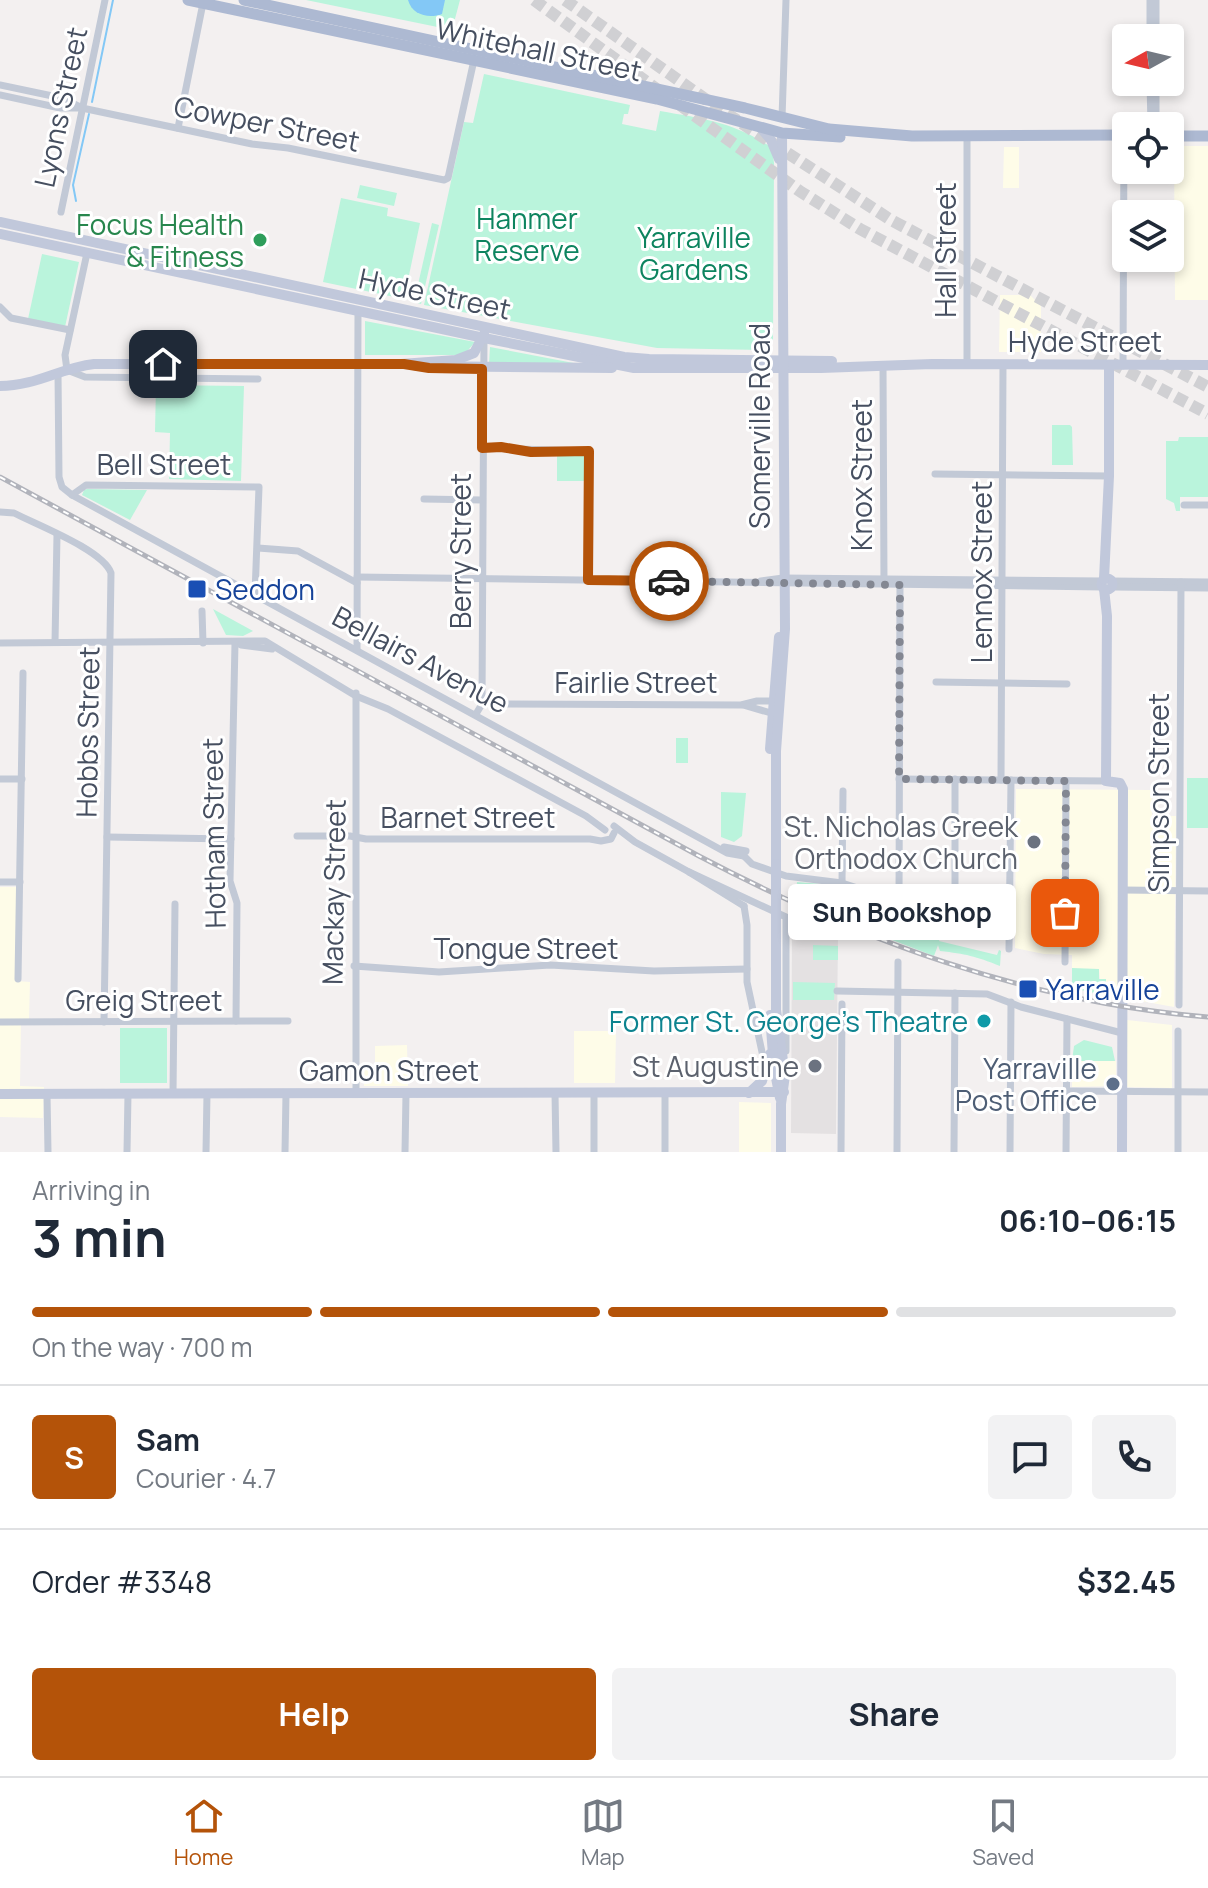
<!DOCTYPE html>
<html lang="en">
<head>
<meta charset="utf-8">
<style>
  body { margin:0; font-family:Manrope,sans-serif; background:#f2f2f3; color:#1f2937; height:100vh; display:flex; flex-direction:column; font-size:30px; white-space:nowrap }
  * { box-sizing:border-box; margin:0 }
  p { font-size:26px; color:#747a83 }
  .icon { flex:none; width:44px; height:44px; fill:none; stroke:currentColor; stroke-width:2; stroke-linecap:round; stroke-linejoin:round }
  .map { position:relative; height:1152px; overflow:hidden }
  .panel { display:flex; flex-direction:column; background:#fff; flex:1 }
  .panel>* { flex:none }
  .needle { width:52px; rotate:262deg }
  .tools { position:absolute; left:1112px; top:24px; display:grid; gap:16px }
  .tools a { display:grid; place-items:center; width:72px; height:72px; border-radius:8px; background:#fff; box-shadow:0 4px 12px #0003; font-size:40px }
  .pin { position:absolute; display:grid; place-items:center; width:68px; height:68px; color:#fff; margin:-34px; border-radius:16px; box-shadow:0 4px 12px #0006 }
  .courier { position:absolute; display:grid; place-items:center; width:80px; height:80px; margin:-40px; border:6px solid #b45309; border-radius:50%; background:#fff; color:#222; box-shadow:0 2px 10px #0007 }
  .bubble { position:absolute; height:56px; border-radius:8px; background:#fff; box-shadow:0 4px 12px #0003; font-size:26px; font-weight:700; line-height:56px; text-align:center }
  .headline em { font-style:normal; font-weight:700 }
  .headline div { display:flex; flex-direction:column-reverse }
  .headline { display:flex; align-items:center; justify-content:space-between; height:136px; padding:0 32px }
  h1 { font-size:52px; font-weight:700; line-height:60px }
  .bar { display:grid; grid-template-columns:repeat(4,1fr); gap:12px 8px; align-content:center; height:96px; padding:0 32px }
  .bar i { height:10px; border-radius:6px; background:#e0e1e3 }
  .bar .on { background:#b45309 }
  .bar p { grid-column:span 4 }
  .line { display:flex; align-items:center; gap:20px; padding:0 32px; border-top:2px solid #e0e1e3 }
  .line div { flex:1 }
  .round { display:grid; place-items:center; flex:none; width:84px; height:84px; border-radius:8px; background:#f2f2f3 }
  .cta { display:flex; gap:16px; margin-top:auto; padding:16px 32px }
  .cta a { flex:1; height:92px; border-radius:8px; background:#b45309; color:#fff; font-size:32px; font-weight:700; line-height:92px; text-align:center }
  .cta a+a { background:#f2f2f3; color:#1f2937 }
  .menu { display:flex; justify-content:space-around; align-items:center; height:112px; border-top:2px solid #e0e1e3; background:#fff; font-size:22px; color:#747a83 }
  .menu a { display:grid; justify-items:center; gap:4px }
  .menu .on { color:#b45309 }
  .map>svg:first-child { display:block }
  .commercial { fill:#fefce8 }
  .education { fill:#e4e1e2 }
  .green { fill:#baf4dc }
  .water { fill:#83c8f6 }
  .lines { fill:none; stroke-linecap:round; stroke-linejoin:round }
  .stream { stroke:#83c8f6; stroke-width:2 }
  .highway-tunnel { stroke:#d0d0d3; stroke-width:12; stroke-dasharray:12 6; stroke-linecap:butt }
  .street { stroke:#c2c9d6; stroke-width:7 }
  .secondary { stroke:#c1c8db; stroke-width:10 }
  .primary { stroke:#adb9d2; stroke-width:11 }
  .rail-casing { stroke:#b1b3bb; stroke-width:5 }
  .rail { stroke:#fff; stroke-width:2; stroke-dasharray:6; stroke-linecap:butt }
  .secondary-bridge { stroke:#c1c8db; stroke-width:10 }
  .done { stroke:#838792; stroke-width:8; stroke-dasharray:0 14.4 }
  .route { stroke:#b45309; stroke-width:10 }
  .leisure-dot { fill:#2e9e5b; stroke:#fff; stroke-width:3 }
  .transit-dot { fill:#1a4fb4; stroke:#fff; stroke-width:3 }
  .worship-dot { fill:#6b7280; stroke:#fff; stroke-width:3 }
  .culture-dot { fill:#0f9aa8; stroke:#fff; stroke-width:3 }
  .service-dot { fill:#5c6f8a; stroke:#fff; stroke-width:3 }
  .labels { text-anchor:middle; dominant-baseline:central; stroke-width:6; stroke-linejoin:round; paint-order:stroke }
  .street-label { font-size:28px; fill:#464f60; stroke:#fff }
  .park-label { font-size:28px; fill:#0d845f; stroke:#fff }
  .leisure-label { font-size:28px; fill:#27864d; stroke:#fff; text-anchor:end }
  .transit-label { font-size:28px; fill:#164399; stroke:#fff; text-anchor:start }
  .worship-label { font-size:28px; fill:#5b616d; stroke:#fff; text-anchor:end }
  .culture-label { font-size:28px; fill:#0d838f; stroke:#fff; text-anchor:end }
  .service-label { font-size:28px; fill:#4e5e75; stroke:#fff; text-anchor:end }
</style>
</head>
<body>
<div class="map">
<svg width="1208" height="1152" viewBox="0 0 1208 1152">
  <rect width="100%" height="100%" fill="#f3f0f0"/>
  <g class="commercial">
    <polygon points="1174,146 1208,146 1208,300 1175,300"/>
    <polygon points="1004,147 1019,147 1019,188 1003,188"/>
    <polygon points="1000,295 1030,295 1041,306 1041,352 999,352"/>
    <polygon points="1016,789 1152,790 1152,816 1176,816 1174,1007 1130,999 1113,987 1105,986 1100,979 1099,969 1072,969 1072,955 1044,954 1015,948"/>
    <polygon points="0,887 18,887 17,981 30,982 29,1020 21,1020 20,1086 44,1087 43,1118 0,1117"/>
    <polygon points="1127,1020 1172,1025 1172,1088 1127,1087"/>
    <polygon points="574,1031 616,1031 615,1083 574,1083"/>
    <polygon points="407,1045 408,1086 364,1086 364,1068 375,1068 375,1046"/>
    <polygon points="1072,1061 1116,1061 1116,1086 1072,1087"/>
    <polygon points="739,1102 771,1103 771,1152 739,1152"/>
  </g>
  <polygon class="education" points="792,916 838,936 836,1134 791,1133"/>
  <g class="green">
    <polygon points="306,0 460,0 452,30"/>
    <path d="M484,74L630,105L628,114H624L622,124L656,131L660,111C705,119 734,122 772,148L774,163L773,340L762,350L657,348L424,305L464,122L473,123Z"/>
    <polygon points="360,185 397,193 394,206 357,198"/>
    <polygon points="341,198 388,208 387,216 420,223 404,299 323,282"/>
    <polygon points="432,223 439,225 421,304 414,302"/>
    <polygon points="42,254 79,262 65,327 28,319"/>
    <polygon points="365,321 475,342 464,355 365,355"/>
    <polygon points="490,347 584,365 489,364"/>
    <polygon points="156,385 244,386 241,481 169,479 170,433 155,432"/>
    <polygon points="1052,425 1070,425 1072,427 1073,465 1052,465"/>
    <polygon points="1179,437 1208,437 1208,497 1180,497 1180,511 1176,511 1174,503 1166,499 1166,441 1178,441"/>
    <rect x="557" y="454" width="27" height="27"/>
    <polygon points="87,489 147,490 130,520 82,495 84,490"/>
    <polygon points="213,609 253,631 243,636 226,635"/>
    <rect x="676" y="738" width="12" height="25"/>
    <rect x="1187" y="778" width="21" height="50"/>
    <polygon points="721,792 746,793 742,836 734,842 721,837"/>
    <path d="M797,882L834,885L897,910L898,922L941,935L939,941L997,955L999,950L1001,951L1000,966C975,956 966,954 940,951L938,945L934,956L853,925L796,898Z"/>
    <polygon points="813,945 838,946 838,960 813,960"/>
    <polygon points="1072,968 1099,969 1099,979 1106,979 1106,985 1112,986 1112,997 1072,988"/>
    <polygon points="793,982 835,983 834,1000 793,1000"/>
    <rect x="120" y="1028" width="47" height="55"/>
    <polygon points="1084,1040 1112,1047 1115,1061 1072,1061 1074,1046"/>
  </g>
  <path class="water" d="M408,0H445L442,14C429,19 412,15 408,0Z"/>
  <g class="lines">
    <g class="stream">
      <polyline points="92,102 113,0"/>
      <polyline points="76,201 73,185 89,114"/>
    </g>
    <g class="highway-tunnel">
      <polyline points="534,0 658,90"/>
      <polyline points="565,0 715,106 891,220 1208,387"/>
      <polyline points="680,105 801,192 860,229 1208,414"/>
    </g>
    <g class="street">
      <polyline points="1150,0 1150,38"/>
      <polyline points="1156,38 1156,0"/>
      <polyline points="1150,82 1151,126"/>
      <polyline points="0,85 62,98 80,107"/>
      <polyline points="0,95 60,108 82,108 252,144 288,148 444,180 448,178 474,60"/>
      <polyline points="782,118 786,0"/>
      <polyline points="1156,126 1156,82"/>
      <polyline points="178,128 203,3"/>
      <polyline points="967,136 967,364"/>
      <polyline points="61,212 105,0"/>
      <polyline points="87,253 65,355 67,370 85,377 258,379"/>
      <polyline points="0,307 11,318 70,330"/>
      <polyline points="883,365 884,583"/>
      <polyline points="1123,366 1124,135"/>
      <polyline points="58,373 59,477 62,487 72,495 727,853 744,856"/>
      <polyline points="482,448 589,451 588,580"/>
      <polyline points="935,474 1109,476"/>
      <polyline points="72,495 86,485 259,487 255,594"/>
      <polyline points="424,499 482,500"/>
      <polyline points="1184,505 1208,505"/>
      <path d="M0,512L14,513C37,525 103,550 111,573L104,1022"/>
      <polyline points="258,548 298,551 357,583"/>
      <polyline points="357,577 1102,587"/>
      <polyline points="761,581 783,578 1103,581"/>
      <polyline points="1111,581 1208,582"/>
      <polyline points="1112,587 1208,588"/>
      <polyline points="202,611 203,643"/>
      <polyline points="55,642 57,535"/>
      <polyline points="0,643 265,641 356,696 388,709 586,816 605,830"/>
      <polyline points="235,643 230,881 237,903 236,1021"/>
      <polyline points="241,645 272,649"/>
      <polyline points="357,650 358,311"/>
      <polyline points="936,682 1067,684"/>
      <polyline points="482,704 741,705 757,701 772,701"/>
      <polyline points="743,705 771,713"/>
      <polyline points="476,714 482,704 484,338"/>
      <polyline points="0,779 22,779"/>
      <polyline points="899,779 1106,781"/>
      <polyline points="1001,780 1003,365"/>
      <polyline points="614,826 635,842 689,872 744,906"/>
      <polyline points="297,836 350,836 366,839 590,839 601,841 611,839 614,833"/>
      <polyline points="107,837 231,839"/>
      <polyline points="724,847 746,851"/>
      <polyline points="744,856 752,864 786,876 842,883 942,915 1009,916"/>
      <polyline points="689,872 786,917 786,1051"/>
      <polyline points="0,882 20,882"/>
      <polyline points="842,883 843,791"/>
      <polyline points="1123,890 1208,891"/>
      <polyline points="899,903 900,581"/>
      <polyline points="744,906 747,925 747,982 765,1066"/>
      <polyline points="955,915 955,779"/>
      <polyline points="1009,949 1011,780"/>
      <polyline points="1065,962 1066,781"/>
      <polyline points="354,966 439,972 550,965 654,971 747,969"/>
      <polyline points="18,979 23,673"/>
      <polyline points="837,991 987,994 1021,1007 1122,1033"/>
      <polyline points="1179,1005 1181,582"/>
      <polyline points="0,1022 288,1021"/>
      <polyline points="1178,1031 1178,1152"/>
      <polyline points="1067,1091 1208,1092"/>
      <polyline points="356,1093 356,693"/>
      <polyline points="555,1093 556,1152"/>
      <polyline points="47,1094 48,1152"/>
      <polyline points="173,1094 175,904"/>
      <polyline points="127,1152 128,1094"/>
      <polyline points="206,1152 207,1094"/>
      <polyline points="285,1152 286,1094"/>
      <polyline points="405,1152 406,1094"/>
      <polyline points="594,1152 594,1093"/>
      <polyline points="665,1152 665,1093"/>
      <polyline points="841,1152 842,1004"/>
      <polyline points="897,1152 898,962"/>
      <polyline points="954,1152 955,993"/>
      <polyline points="1010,1152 1011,1002"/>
      <polyline points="1066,1152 1067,1019"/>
    </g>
    <g class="secondary">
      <polyline points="760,127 771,140 779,159"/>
      <polyline points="0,222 624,357 649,359 832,361"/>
      <polyline points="0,234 484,338 634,368 821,368 932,364 1208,365"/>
      <polyline points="416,366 612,368"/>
      <path d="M0,386C36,386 60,368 94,364H401L456,360L474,353L484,334"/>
      <circle cx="1107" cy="584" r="5.5"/>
      <polyline points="1104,579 1109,476 1109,366"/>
      <polyline points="1104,589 1107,616 1106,781 1120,783 1123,789 1122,1152"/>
      <polyline points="770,749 779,637"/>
      <polyline points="776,864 776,751 785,629 782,133"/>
      <polyline points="776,915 776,1010 785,1075 781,1104 781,1152"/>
      <polyline points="770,1015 774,1068 780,1098"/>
      <polyline points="749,1093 762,1081 770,1054"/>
      <polyline points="0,1094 784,1092"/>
    </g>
    <g class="primary">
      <polyline points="188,0 657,99 782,133 840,137"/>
      <polyline points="244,0 745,108 829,129 912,136 1126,135"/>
      <polyline points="1170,136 1208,136"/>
    </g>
    <g class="rail-casing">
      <path id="rail" d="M0,477L699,856C859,940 1027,1002 1208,1017"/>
    </g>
    <use href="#rail" class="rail"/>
    <polyline class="secondary-bridge" points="776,915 776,864"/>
  </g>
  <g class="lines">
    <polyline class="done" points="669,581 900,585 899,779 1066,781 1065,913"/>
    <polyline class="route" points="163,364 404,364 429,368 482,369 482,448 501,447 531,452 589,451 588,580 669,581"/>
  </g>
  <circle class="leisure-dot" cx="260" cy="240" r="8"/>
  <g class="transit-dot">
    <rect x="187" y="579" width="20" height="20" rx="4"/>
    <rect x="1018" y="979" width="20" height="20" rx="4"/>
  </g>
  <g class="worship-dot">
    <circle cx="1034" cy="842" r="8"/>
    <circle cx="815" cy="1066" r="8"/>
  </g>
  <circle class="culture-dot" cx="984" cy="1021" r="8"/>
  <circle class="service-dot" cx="1113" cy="1084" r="8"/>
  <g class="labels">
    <g class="street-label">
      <text transform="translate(539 49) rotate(12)">Whitehall Street</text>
      <text transform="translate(60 107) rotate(-78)">Lyons Street</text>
      <text transform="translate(267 123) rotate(11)">Cowper Street</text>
      <text transform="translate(945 250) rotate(-90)">Hall Street</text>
      <text transform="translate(435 293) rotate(12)">Hyde Street</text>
      <text x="1085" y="341">Hyde Street</text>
      <text transform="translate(759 426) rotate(-90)">Somerville Road</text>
      <text x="164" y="464">Bell Street</text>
      <text transform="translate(861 475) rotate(-90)">Knox Street</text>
      <text transform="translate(460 551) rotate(-90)">Berry Street</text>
      <text transform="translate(981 572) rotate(-90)">Lennox Street</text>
      <text transform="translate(421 659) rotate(28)">Bellairs Avenue</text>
      <text x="636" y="682">Fairlie Street</text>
      <text transform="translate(87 732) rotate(-89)">Hobbs Street</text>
      <text transform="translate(1158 793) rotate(-90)">Simpson Street</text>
      <text x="468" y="817">Barnet Street</text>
      <text transform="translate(213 833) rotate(-91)">Hotham Street</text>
      <text transform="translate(333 892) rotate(-89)">Mackay Street</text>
      <text x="526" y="948">Tongue Street</text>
      <text x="144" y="1000">Greig Street</text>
      <text x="389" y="1070">Gamon Street</text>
    </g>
    <g class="park-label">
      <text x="527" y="218">Hanmer<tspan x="527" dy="32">Reserve</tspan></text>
      <text x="694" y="237">Yarraville<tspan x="694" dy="32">Gardens</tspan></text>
    </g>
    <g class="leisure-label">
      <text x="244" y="224">Focus Health<tspan x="244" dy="32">&amp; Fitness</tspan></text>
    </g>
    <g class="transit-label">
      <text x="215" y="589">Seddon</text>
      <text x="1046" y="989">Yarraville</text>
    </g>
    <g class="worship-label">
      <text x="1018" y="826">St. Nicholas Greek<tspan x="1018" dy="32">Orthodox Church</tspan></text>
      <text x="799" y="1066">St Augustine</text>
    </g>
    <g class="culture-label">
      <text x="968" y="1021">Former St. George's Theatre</text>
    </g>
    <g class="service-label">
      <text x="1097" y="1068">Yarraville<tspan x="1097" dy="32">Post Office</tspan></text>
    </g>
  </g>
</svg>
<div class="tools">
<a><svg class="needle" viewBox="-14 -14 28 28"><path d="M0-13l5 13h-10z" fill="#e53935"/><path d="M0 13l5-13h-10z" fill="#747a83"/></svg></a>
<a><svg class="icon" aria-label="locate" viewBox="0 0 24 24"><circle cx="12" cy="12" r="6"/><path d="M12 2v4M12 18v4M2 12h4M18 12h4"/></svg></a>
<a><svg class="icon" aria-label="layers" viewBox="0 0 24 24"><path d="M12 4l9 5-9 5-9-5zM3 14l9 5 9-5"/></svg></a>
</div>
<div class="pin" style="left:1065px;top:913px;background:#ea580c"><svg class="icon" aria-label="bag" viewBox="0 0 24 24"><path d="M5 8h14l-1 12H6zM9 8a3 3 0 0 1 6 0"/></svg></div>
<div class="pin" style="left:163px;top:364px;background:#1f2937"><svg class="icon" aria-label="home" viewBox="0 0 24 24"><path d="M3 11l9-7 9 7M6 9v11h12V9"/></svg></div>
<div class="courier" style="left:669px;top:581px"><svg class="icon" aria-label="car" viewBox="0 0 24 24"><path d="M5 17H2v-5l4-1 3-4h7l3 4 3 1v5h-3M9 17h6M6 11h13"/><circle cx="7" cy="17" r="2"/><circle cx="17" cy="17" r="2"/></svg></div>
<div class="bubble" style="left:788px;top:884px;width:228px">Sun Bookshop</div>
</div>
<section class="panel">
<div class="headline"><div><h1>3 min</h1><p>Arriving in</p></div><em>06:10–06:15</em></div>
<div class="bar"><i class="on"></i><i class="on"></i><i class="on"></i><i></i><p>On the way · 700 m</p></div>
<div class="line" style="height:144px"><b class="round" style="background:#b45309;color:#fff">S</b><div><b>Sam</b><p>Courier · 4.7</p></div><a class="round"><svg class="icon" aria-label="chat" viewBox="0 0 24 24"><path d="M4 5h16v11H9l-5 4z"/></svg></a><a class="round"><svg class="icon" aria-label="phone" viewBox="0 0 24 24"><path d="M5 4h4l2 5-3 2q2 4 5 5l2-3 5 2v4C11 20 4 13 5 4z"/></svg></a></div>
<div class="line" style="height:104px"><div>Order #3348</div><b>$32.45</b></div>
<div class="cta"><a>Help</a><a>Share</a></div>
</section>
<nav class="menu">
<a class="on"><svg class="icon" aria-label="home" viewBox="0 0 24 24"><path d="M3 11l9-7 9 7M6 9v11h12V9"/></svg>Home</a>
<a><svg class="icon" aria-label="map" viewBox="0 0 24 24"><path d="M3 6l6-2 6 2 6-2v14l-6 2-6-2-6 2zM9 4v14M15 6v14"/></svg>Map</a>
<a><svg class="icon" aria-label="saved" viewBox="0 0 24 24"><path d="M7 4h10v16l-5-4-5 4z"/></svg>Saved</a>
</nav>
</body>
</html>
